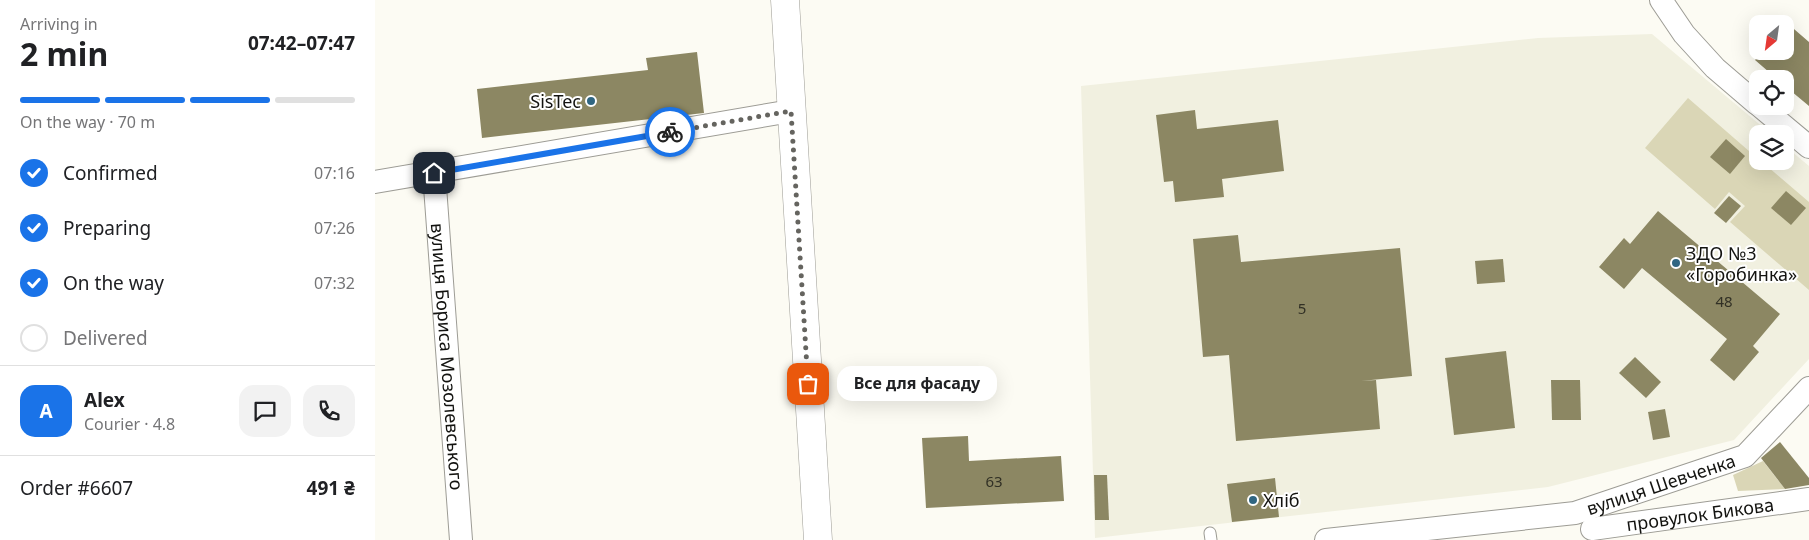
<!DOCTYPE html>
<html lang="en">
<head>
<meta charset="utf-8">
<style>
  body { margin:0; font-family:"Noto Sans",sans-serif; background:#f2f2f2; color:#202124; height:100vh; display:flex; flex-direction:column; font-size:19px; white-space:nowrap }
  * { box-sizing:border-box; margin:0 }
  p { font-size:16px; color:#757577 }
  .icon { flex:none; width:28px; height:28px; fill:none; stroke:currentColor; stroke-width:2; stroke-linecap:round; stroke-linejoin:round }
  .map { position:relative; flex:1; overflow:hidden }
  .sheet { display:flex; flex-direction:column; background:#fff; width:375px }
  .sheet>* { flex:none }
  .needle { width:32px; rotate:209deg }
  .fabs { position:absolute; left:1374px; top:15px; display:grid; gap:10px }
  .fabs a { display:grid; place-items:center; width:45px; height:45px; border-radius:10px; background:#fff; box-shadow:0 5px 20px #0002; font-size:25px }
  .pin { position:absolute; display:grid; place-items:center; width:42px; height:42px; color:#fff; margin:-21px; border-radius:10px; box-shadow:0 2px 8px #0006 }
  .courier { position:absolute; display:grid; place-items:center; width:50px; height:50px; margin:-25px; border:4px solid #1a73e8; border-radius:50%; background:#fff; color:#222; box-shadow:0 1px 6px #0007 }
  .bubble { position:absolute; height:35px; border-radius:15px; background:#fff; box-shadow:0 5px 20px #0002; font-size:16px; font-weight:700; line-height:35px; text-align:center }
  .overview em { font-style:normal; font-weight:700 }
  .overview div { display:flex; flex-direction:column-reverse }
  .overview { display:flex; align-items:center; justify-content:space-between; height:85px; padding:0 20px }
  h1 { font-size:32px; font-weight:700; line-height:38px }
  .bar { display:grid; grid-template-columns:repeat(4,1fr); gap:8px 5px; align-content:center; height:60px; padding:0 20px }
  .bar i { height:6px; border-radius:4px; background:#e0e0e0 }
  .bar .on { background:#1a73e8 }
  .bar p { grid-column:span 4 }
  .line { display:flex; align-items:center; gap:12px; padding:0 20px; border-top:1px solid #e0e0e0 }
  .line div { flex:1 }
  .round { display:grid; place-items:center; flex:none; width:52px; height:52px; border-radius:15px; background:#f2f2f2 }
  ol { padding:0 20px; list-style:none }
  li { display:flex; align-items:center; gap:15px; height:55px }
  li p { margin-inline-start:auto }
  li .icon { padding:5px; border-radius:50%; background:#1a73e8; color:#fff; stroke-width:4 }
  li:last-child { color:#757577 }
  li i { width:28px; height:28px; border:2px solid #e0e0e0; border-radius:50% }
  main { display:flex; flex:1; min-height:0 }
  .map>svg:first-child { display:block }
  .built { fill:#f1f0e0 }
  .green { fill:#dad6b6 }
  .building { fill:#8c8763 }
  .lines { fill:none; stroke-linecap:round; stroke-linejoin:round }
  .lane-casing { stroke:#9d9c95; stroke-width:13 }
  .street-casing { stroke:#9d9c95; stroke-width:24 }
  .primary-casing { stroke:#9d9c95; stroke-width:29 }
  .lane { stroke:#fff; stroke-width:11 }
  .street { stroke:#fff; stroke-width:22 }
  .primary { stroke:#fff; stroke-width:28 }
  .done { stroke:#65645f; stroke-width:5; stroke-dasharray:0 9 }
  .route { stroke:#1a73e8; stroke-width:6 }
  .poi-dot { fill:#306682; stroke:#fff; stroke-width:2 }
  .labels { text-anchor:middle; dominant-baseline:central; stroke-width:4; stroke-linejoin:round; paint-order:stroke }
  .number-label { font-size:15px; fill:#313025 }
  .poi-label { font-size:18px; fill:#131310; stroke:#fff; text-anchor:start }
  .street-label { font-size:18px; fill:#131310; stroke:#fff }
</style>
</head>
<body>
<main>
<section class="sheet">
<div class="overview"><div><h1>2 min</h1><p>Arriving in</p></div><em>07:42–07:47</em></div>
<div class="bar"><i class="on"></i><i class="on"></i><i class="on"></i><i></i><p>On the way · 70 m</p></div>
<ol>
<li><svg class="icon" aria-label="check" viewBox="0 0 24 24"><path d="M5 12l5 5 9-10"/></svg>Confirmed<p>07:16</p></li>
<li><svg class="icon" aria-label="check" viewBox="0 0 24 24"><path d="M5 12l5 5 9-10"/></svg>Preparing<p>07:26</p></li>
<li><svg class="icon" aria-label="check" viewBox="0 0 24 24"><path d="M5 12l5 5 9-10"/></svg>On the way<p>07:32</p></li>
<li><i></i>Delivered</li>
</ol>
<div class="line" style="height:90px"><b class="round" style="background:#1a73e8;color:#fff">A</b><div><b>Alex</b><p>Courier · 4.8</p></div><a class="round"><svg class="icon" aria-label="chat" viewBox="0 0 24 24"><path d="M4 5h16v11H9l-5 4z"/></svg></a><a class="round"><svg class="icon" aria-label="phone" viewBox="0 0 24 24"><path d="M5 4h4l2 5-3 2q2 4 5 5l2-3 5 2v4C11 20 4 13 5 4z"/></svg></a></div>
<div class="line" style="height:65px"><div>Order #6607</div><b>491 ₴</b></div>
</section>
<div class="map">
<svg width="1434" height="540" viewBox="0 0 1434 540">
  <rect width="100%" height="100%" fill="#fcfbf3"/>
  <polygon class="built" points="1277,34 1396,134 1382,134 1382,161 1410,161 1410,146 1434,166 1434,359 1359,440 1173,487 720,538 706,86 1163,38"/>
  <g class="green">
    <polygon points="1313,98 1382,158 1382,161 1386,161 1434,202 1434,290 1355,222 1370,206 1354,192 1340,209 1270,148"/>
    <polygon points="1388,461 1410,489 1363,491 1358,475"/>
  </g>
  <g class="building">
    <polygon points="1412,23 1434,42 1434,106 1410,86 1410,79 1402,79 1380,60 1388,51 1410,51 1410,26"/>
    <polygon points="322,52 329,113 107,138 102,89 273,70 271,58"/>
    <polygon points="820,110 822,129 903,120 909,171 847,179 849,197 800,202 798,181 789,182 781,115"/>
    <polygon points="1351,139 1370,156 1355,174 1335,157"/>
    <polygon points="1411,191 1431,208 1416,225 1396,208"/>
    <polygon points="1354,196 1366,206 1351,223 1339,213"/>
    <polygon points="1283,211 1405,314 1378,346 1384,352 1359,381 1335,360 1352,339 1267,268 1249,289 1224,267 1249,238 1255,244"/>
    <polygon points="863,235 866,262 1025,248 1037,376 986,381 1001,380 1005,429 861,441 854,355 828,357 818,239"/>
    <polygon points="1128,259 1130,282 1102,284 1100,261"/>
    <polygon points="1131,351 1140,428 1079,435 1070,358"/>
    <polygon points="1260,357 1286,382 1271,398 1244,373"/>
    <polygon points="1176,380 1205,380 1206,420 1177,420"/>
    <polygon points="1290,409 1295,437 1278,440 1273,412"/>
    <polygon points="593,436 594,461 686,456 689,501 551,508 547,438"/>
    <polygon points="1405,442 1434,478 1434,485 1410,489 1386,458"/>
    <polygon points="719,475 732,475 734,520 720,520"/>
    <polygon points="900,478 904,517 857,522 852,484"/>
  </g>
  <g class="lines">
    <g class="lane-casing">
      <polyline id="lane" points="835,533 836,540"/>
    </g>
    <g class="street-casing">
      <g id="street">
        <polyline points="1286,0 1309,34 1340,68 1382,104"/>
        <polyline points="1385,106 1434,147"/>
        <path id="s1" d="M59,173L86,540"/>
        <polyline points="0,182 416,111"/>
        <path id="s2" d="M1217,529L1434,499"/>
        <path id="s3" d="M951,540L1200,513L1370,456L1434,388"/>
      </g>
    </g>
    <g class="primary-casing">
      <polyline id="primary" points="410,0 443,540"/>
    </g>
    <use href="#lane" class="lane"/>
    <use href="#street" class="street"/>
    <use href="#primary" class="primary"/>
  </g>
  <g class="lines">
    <polyline class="done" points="295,132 416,111 433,384"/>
    <polyline class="route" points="59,173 295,132"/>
  </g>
  <g class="poi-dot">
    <circle cx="216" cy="101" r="5"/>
    <circle cx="1301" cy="263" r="5"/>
    <circle cx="878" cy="500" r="5"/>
  </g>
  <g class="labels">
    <g class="number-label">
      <text x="1349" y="301">48</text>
      <text x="927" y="308">5</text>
      <text x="619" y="481">63</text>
    </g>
    <g class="poi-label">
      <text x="206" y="101" text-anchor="end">SisTec</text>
      <text x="1311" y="253">ЗДО №3<tspan x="1311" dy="21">«Горобинка»</tspan></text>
      <text x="888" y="500">Хліб</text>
    </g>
    <g class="street-label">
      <text stroke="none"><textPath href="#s1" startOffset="184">вулиця Бориса Мозолевського</textPath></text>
      <text stroke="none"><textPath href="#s3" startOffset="341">вулиця Шевченка</textPath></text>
      <text stroke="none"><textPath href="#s2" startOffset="109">провулок Бикова</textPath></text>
    </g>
  </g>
</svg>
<div class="fabs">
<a><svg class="needle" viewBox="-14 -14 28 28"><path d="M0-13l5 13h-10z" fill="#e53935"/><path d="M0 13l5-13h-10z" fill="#757577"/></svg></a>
<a><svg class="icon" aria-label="locate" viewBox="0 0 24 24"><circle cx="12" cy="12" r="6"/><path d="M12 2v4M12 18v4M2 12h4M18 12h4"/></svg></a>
<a><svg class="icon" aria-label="layers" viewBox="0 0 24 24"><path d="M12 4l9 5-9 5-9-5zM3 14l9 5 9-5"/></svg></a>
</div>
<div class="pin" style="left:433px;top:384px;background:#ea580c"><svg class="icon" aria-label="bag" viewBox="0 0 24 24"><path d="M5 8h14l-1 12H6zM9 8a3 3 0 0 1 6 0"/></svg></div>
<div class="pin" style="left:59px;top:173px;background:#1f2937"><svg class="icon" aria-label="home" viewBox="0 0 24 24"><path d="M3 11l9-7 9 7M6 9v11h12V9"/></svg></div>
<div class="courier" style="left:295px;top:132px"><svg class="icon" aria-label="bike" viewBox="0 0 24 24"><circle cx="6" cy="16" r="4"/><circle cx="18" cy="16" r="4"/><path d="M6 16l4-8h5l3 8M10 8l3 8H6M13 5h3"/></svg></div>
<div class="bubble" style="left:462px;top:366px;width:160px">Все для фасаду</div>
</div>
</main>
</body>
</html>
